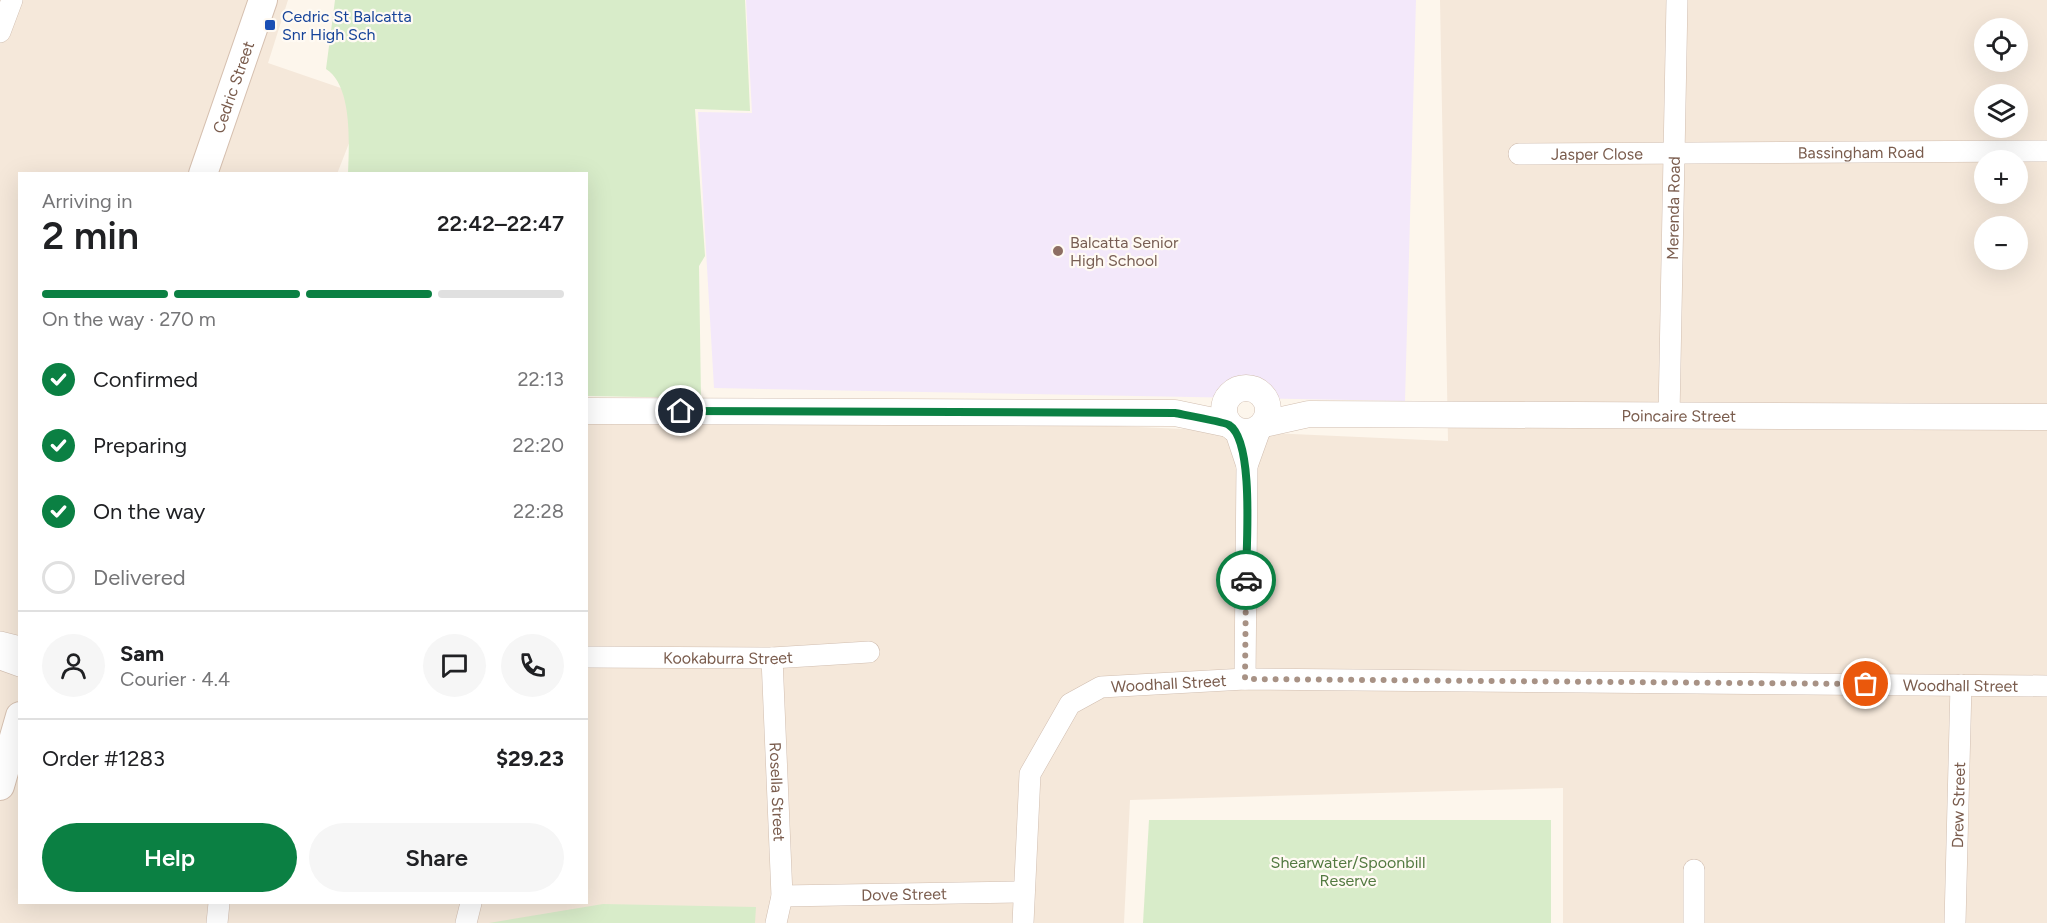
<!DOCTYPE html>
<html lang="en">
<head>
<meta charset="utf-8">
<style>
  body { margin:0; font-family:Figtree,sans-serif; background:#f6f6f6; color:#202124; height:100vh; display:flex; flex-direction:column; font-size:22px; white-space:nowrap }
  * { box-sizing:border-box; margin:0 }
  p { font-size:20px; color:#757577 }
  .icon { flex:none; width:33px; height:33px; fill:none; stroke:currentColor; stroke-width:2; stroke-linecap:round; stroke-linejoin:round }
  .map { position:relative; flex:1; overflow:hidden }
  .panel { position:absolute; left:18px; top:172px; width:570px; height:732px; display:flex; flex-direction:column; background:#fff; border-radius:0px; box-shadow:0 6px 24px #0002 }
  .panel>* { flex:none }
  .controls { position:absolute; left:1974px; top:18px; display:grid; gap:12px }
  .controls a { display:grid; place-items:center; width:54px; height:54px; border-radius:50%; background:#fff; box-shadow:0 6px 24px #0002; font-size:30px }
  .pin { position:absolute; display:grid; place-items:center; width:51px; height:51px; color:#fff; margin:-26px; border:3px solid #fff; border-radius:50%; box-shadow:0 2px 6px #0007 }
  .courier { position:absolute; display:grid; place-items:center; width:60px; height:60px; margin:-30px; border:4px solid #0b8043; border-radius:50%; background:#fff; color:#222; box-shadow:0 2px 8px #0007 }
  .headline em { font-style:normal; font-weight:600 }
  .headline div { display:flex; flex-direction:column-reverse }
  .headline { display:flex; align-items:center; justify-content:space-between; height:102px; padding:0 24px }
  h1 { font-size:39px; font-weight:600; line-height:45px }
  .bar { display:grid; grid-template-columns:repeat(4,1fr); gap:9px 6px; align-content:center; height:72px; padding:0 24px }
  .bar i { height:8px; border-radius:4px; background:#e0e0e0 }
  .bar .active { background:#0b8043 }
  .bar p { grid-column:span 4 }
  .line { display:flex; align-items:center; gap:15px; padding:0 24px; border-top:2px solid #e0e0e0 }
  .line div { flex:1 }
  .round { display:grid; place-items:center; flex:none; width:63px; height:63px; border-radius:32px; background:#f6f6f6 }
  ol { padding:0 24px; list-style:none }
  li { display:flex; align-items:center; gap:18px; height:66px }
  li p { margin-inline-start:auto }
  li .icon { padding:6px; border-radius:50%; background:#0b8043; color:#fff; stroke-width:4 }
  li:last-child { color:#757577 }
  li i { width:33px; height:33px; border:3px solid #e0e0e0; border-radius:50% }
  .cta { display:flex; gap:12px; margin-top:auto; padding:12px 24px }
  .cta a { flex:1; height:69px; border-radius:36px; background:#0b8043; color:#fff; font-size:24px; font-weight:600; line-height:69px; text-align:center }
  .cta a+a { background:#f6f6f6; color:#202124 }
  .map>svg:first-child { display:block }
  .residential { fill:#f5e8da; fill-rule:evenodd }
  .education { fill:#f3e8fa }
  .green { fill:#d8ecc9 }
  .lines { fill:none; stroke-linecap:round; stroke-linejoin:round }
  .minor-casing { stroke:#d1beb0; stroke-width:22 }
  .tertiary-casing { stroke:#d1beb0; stroke-width:27 }
  .secondary-casing { stroke:#d6c0b0; stroke-width:30 }
  .minor { stroke:#fff; stroke-width:21 }
  .tertiary { stroke:#fff; stroke-width:26 }
  .secondary { stroke:#fff; stroke-width:28 }
  .done { stroke:#a89285; stroke-width:6; stroke-dasharray:0 10.8 }
  .route { stroke:#0b8043; stroke-width:8 }
  .transit-dot { fill:#1a4fb4; stroke:#fffaf3; stroke-width:2 }
  .education-dot { fill:#8d6e63; stroke:#fffaf3; stroke-width:2 }
  .labels { text-anchor:middle; dominant-baseline:central; stroke-width:4.5; stroke-linejoin:round; paint-order:stroke }
  .transit-label { font-size:16px; fill:#164399; stroke:#fffaf3; text-anchor:start }
  .street-label { font-size:16px; fill:#7a5c4d; stroke:#fffaf3 }
  .education-label { font-size:16px; fill:#785e54; stroke:#fffaf3; text-anchor:start }
  .park-label { font-size:16px; fill:#537a41; stroke:#fffaf3 }
</style>
</head>
<body>
<div class="map">
<svg width="2047" height="923" viewBox="0 0 2047 923">
  <rect width="100%" height="100%" fill="#fdf6ec"/>
  <path class="residential" d="M0,0H288L268,63L367,97L337,174H20V903H586L587,402L1448,441L1440,0H2047V923H1563V788L1130,800L1124,923H0ZM1984,28H2018V62H1984ZM1984,94H2018V128H1984ZM1984,160H2018V194H1984ZM1984,226H2018V260H1984Z"/>
  <polygon class="education" points="746,0 1416,0 1405,401 714,388 698,112 752,113"/>
  <g class="green">
    <path d="M335,0H745L750,111L695,109L705,256L699,266L701,398L587,396L586,174H348C349,145 353,86 326,69Z"/>
    <polygon points="1149,820 1551,820 1551,923 1143,923"/>
    <polygon points="603,904 756,907 755,923 489,923"/>
  </g>
  <g class="lines">
    <g class="minor-casing">
      <g id="minor">
        <polyline points="0,32 12,0"/>
        <path id="s1" d="M1519,154L2047,151"/>
        <path id="s2" d="M1669,416L1677,0"/>
        <polyline points="1235,430 1247,466"/>
        <polyline points="0,642 20,647"/>
        <path id="s3" d="M586,657L772,658L869,652"/>
        <path id="s4" d="M772,658L782,896L776,923"/>
        <polyline points="0,659 20,666"/>
        <polyline points="1245,679 1247,466 1261,427"/>
        <path id="s5" d="M782,896L1024,892"/>
        <polyline points="217,923 219,903"/>
        <polyline points="466,923 471,903"/>
        <path id="s6" d="M1023,923L1030,774L1070,704L1101,687L1245,679L2047,686"/>
        <polyline points="1694,923 1694,870"/>
        <path id="s7" d="M1955,923L1961,685"/>
      </g>
    </g>
    <g class="tertiary-casing">
      <g id="tertiary">
        <circle cx="1246" cy="410" r="22"/>
        <polyline points="586,411 1175,413 1228,424"/>
        <path id="s8" d="M1264,424L1309,414L2047,417"/>
      </g>
    </g>
    <g class="secondary-casing">
      <g id="secondary">
        <path id="s9" d="M203,174L263,0"/>
        <polyline points="0,786 20,716"/>
      </g>
    </g>
    <use href="#minor" class="minor"/>
    <use href="#tertiary" class="tertiary"/>
    <use href="#secondary" class="secondary"/>
  </g>
  <g class="lines">
    <polyline class="done" points="1246,580 1245,679 1866,684"/>
    <path class="route" d="M681,411L1175,413C1185,415 1225,422 1229,425C1255,441 1246,549 1246,580"/>
  </g>
  <rect class="transit-dot" x="264" y="19" width="12" height="12" rx="3"/>
  <circle class="education-dot" cx="1058" cy="251" r="6"/>
  <g class="labels">
    <g class="transit-label">
      <text x="282" y="16">Cedric St Balcatta<tspan x="282" dy="18">Snr High Sch</tspan></text>
    </g>
    <g class="street-label">
      <text stroke="none"><textPath href="#s9" startOffset="92">Cedric Street</textPath></text>
      <text stroke="none"><textPath href="#s1" startOffset="342">Bassingham Road</textPath></text>
      <text stroke="none"><textPath href="#s1" startOffset="78">Jasper Close</textPath></text>
      <text stroke="none"><textPath href="#s2" startOffset="208">Merenda Road</textPath></text>
      <text stroke="none"><textPath href="#s8" startOffset="416">Poincaire Street</textPath></text>
      <text stroke="none"><textPath href="#s3" startOffset="142">Kookaburra Street</textPath></text>
      <text stroke="none"><textPath href="#s6" startOffset="333">Woodhall Street</textPath></text>
      <text stroke="none"><textPath href="#s6" startOffset="1125">Woodhall Street</textPath></text>
      <text stroke="none"><textPath href="#s4" startOffset="134">Rosella Street</textPath></text>
      <text stroke="none"><textPath href="#s7" startOffset="118">Drew Street</textPath></text>
      <text stroke="none"><textPath href="#s5" startOffset="122">Dove Street</textPath></text>
    </g>
    <g class="education-label">
      <text x="1070" y="242">Balcatta Senior<tspan x="1070" dy="18">High School</tspan></text>
    </g>
    <g class="park-label">
      <text x="1348" y="862">Shearwater/Spoonbill<tspan x="1348" dy="18">Reserve</tspan></text>
    </g>
  </g>
</svg>
<div class="controls">
<a><svg class="icon" aria-label="locate" viewBox="0 0 24 24"><circle cx="12" cy="12" r="6"/><path d="M12 2v4M12 18v4M2 12h4M18 12h4"/></svg></a>
<a><svg class="icon" aria-label="layers" viewBox="0 0 24 24"><path d="M12 4l9 5-9 5-9-5zM3 14l9 5 9-5"/></svg></a>
<a>+</a>
<a>−</a>
</div>
<div class="pin" style="left:1866px;top:684px;background:#ea580c"><svg class="icon" aria-label="bag" viewBox="0 0 24 24"><path d="M5 8h14l-1 12H6zM9 8a3 3 0 0 1 6 0"/></svg></div>
<div class="pin" style="left:681px;top:411px;background:#1f2937"><svg class="icon" aria-label="home" viewBox="0 0 24 24"><path d="M3 11l9-7 9 7M6 9v11h12V9"/></svg></div>
<div class="courier" style="left:1246px;top:580px"><svg class="icon" aria-label="car" viewBox="0 0 24 24"><path d="M5 17H2v-5l4-1 3-4h7l3 4 3 1v5h-3M9 17h6M6 11h13"/><circle cx="7" cy="17" r="2"/><circle cx="17" cy="17" r="2"/></svg></div>
<section class="panel">
<div class="headline"><div><h1>2 min</h1><p>Arriving in</p></div><em>22:42–22:47</em></div>
<div class="bar"><i class="active"></i><i class="active"></i><i class="active"></i><i></i><p>On the way · 270 m</p></div>
<ol>
<li><svg class="icon" aria-label="check" viewBox="0 0 24 24"><path d="M5 12l5 5 9-10"/></svg>Confirmed<p>22:13</p></li>
<li><svg class="icon" aria-label="check" viewBox="0 0 24 24"><path d="M5 12l5 5 9-10"/></svg>Preparing<p>22:20</p></li>
<li><svg class="icon" aria-label="check" viewBox="0 0 24 24"><path d="M5 12l5 5 9-10"/></svg>On the way<p>22:28</p></li>
<li><i></i>Delivered</li>
</ol>
<div class="line" style="height:108px"><a class="round"><svg class="icon" aria-label="person" viewBox="0 0 24 24"><circle cx="12" cy="8" r="4"/><path d="M4 21q1-7 8-7t8 7"/></svg></a><div><b>Sam</b><p>Courier · 4.4</p></div><a class="round"><svg class="icon" aria-label="chat" viewBox="0 0 24 24"><path d="M4 5h16v11H9l-5 4z"/></svg></a><a class="round"><svg class="icon" aria-label="phone" viewBox="0 0 24 24"><path d="M5 4h4l2 5-3 2q2 4 5 5l2-3 5 2v4C11 20 4 13 5 4z"/></svg></a></div>
<div class="line" style="height:78px"><div>Order #1283</div><b>$29.23</b></div>
<div class="cta"><a>Help</a><a>Share</a></div>
</section>
</div>
</body>
</html>
